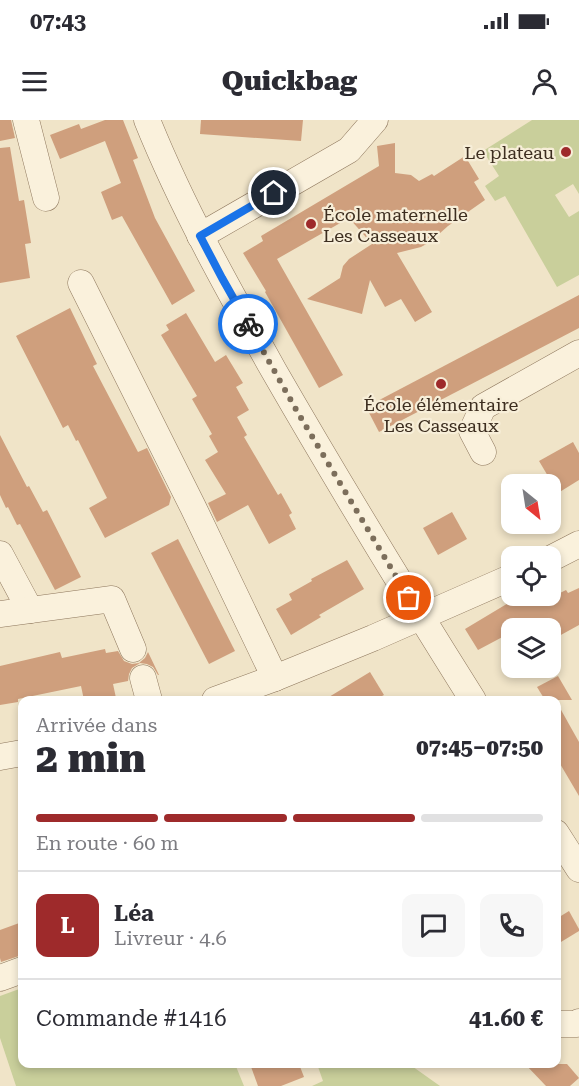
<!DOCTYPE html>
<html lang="fr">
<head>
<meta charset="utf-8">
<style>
  body { margin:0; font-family:"Roboto Serif",serif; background:#f7f7f7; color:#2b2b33; height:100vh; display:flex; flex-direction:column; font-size:22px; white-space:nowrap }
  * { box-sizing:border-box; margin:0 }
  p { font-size:20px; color:#7c7c81 }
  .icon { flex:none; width:33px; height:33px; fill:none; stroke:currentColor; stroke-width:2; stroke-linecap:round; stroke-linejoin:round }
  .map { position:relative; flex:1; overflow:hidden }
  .drawer { position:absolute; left:18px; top:576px; width:543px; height:372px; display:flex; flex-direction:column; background:#fff; border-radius:12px; box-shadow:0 3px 9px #0003 }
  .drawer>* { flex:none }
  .needle { width:39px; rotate:150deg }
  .tools { position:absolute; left:501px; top:354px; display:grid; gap:12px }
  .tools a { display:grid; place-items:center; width:60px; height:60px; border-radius:12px; background:#fff; box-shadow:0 3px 9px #0003; font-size:30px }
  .pin { position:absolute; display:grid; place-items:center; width:51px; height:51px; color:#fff; margin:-26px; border:3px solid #fff; border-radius:50%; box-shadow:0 2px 6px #0007 }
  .courier { position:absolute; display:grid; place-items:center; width:60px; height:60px; margin:-30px; border:4px solid #1a73e8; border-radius:50%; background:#fff; color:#222; box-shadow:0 2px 8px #0007 }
  .overview em { font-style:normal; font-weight:800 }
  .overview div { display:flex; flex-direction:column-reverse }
  .overview { display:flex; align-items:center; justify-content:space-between; height:102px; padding:0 18px }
  h1 { font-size:39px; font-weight:800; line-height:45px }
  .bar { display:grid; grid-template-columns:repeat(4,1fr); gap:9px 6px; align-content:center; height:72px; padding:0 18px }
  .bar i { height:8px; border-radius:4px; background:#e1e1e2 }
  .bar .active { background:#9e2a2b }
  .bar p { grid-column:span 4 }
  .line { display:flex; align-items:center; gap:15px; padding:0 18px; border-top:2px solid #e1e1e2 }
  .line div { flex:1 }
  .round { display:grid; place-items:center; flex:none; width:63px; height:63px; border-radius:12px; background:#f7f7f7 }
  .status { display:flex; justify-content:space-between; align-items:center; height:42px; padding:0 30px; background:#fff; direction:ltr }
  .status svg { height:16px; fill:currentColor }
  header { display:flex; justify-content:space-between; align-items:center; height:78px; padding:0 18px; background:#fff; font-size:27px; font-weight:800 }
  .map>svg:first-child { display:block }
  .green { fill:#c9cf9b }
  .building { fill:#cf9f7d }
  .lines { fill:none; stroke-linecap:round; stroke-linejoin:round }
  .minor-casing { stroke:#8d765c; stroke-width:27 }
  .minor { stroke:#faf1dc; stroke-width:26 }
  .done { stroke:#7c6e5b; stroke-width:6; stroke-dasharray:0 10.8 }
  .route { stroke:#1a73e8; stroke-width:8 }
  .poi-dot { fill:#9e2a2b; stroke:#f7eed8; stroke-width:2 }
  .labels { text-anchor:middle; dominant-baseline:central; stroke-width:4.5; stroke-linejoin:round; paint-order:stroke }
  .poi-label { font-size:18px; fill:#3d2e20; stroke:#f7eed8; text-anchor:end }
</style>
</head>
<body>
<div class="status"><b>07:43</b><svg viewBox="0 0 49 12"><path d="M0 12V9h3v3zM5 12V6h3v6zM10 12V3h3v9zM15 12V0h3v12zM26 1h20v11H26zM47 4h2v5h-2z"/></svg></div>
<header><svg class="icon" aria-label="menu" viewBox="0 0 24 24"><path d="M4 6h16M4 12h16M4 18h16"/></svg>Quickbag<svg class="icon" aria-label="person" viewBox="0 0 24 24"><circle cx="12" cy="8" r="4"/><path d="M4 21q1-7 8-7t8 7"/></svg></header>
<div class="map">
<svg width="579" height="966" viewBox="0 0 579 966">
  <rect width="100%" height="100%" fill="#f0e4c8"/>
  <g class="green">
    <polygon points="532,0 579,0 579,74 573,64 555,75 569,97 579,91 579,155 557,167 505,76 495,81 485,66 499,56 483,31"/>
    <polygon points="22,868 22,944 235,944 244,966 16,966 0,918 0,876"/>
    <polygon points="317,944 409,944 440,966 312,966 323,961"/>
  </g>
  <g class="building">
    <polygon points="0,0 11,0 15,18 0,21"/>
    <polygon points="105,0 123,0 138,38 133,40 155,98 195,171 172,185 122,96 112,100 101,72 121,63 105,21 60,39 50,15 79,4 81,9"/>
    <polygon points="201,0 303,0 301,21 200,14"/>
    <polygon points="395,23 395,53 411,55 419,61 432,54 434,56 465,36 479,59 474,62 485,80 448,106 430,122 421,127 397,133 432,192 415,202 401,179 385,187 370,160 362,194 307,179 340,158 343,146 349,139 372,124 349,98 277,139 343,255 319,268 265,172 266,171 243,133 263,121 261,116 379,46 377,26"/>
    <polygon points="10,27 19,81 24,80 31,123 25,124 30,158 0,163 0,28"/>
    <polygon points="579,175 579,208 379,312 366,287"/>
    <polygon points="70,188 97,244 93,246 138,332 147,328 171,377 169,385 105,418 89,388 107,378 78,320 76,321 68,305 63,308 16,216"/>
    <polygon points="186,193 215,242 226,235 243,263 236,267 249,290 237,297 247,315 244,317 278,375 281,373 292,393 289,395 296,409 269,424 248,385 217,402 208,383 226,374 205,340 218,332 209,316 212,314 192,279 197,276 161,215 169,210 166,205"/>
    <polygon points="0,315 27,367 29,366 43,392 47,390 81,457 55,470 20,404 17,405 8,387 6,388 0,375"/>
    <polygon points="573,322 579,333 579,360 558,373 539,341"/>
    <polygon points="452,392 467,419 438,435 423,408"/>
    <polygon points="178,419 235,531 209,544 151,433"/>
    <polygon points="347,440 364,469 319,495 321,497 291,515 276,489 292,480 289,474 312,461 311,459"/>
    <polygon points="579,468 579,505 559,516 558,514 550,518 550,508 542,508 537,498 517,508 512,508 512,512 478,530 465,509 520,476 545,476 548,479 566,470 568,473"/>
    <polygon points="105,529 106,533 118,531 124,541 132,544 139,543 145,538 148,532 159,555 158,555 153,547 147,544 140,543 132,548 129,554 128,561 113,564 116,578 101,580 84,580 81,566 18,579 18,582 0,585 0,546 60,532 62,538"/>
    <polygon points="370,552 384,575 374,580 324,580"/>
    <polygon points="558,556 572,580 545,580 537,567"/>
    <polygon points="556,581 579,622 579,676 556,637"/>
    <polygon points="569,791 579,809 579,811 556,825 556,799"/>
    <polygon points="22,802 22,835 1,842 0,838 0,810"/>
    <polygon points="250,944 299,944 304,957 281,966 258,966"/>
    <polygon points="525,944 567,944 579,958 570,966 546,966"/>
  </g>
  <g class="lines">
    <g class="minor-casing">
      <g id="minor">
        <polyline points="26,0 46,78"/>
        <path d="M147,0C182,87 228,169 274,251C338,362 405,472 473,580"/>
        <polyline points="200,116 349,30 375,0"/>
        <polyline points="81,163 193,387 275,558"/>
        <polyline points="483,332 472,311 483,287 579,233"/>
        <polyline points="0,434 30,490"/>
        <polyline points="550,439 579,424"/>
        <polyline points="0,494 112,479 133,529"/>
        <polyline points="143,558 149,580"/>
        <polyline points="215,580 275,558 373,518 512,457"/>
        <polyline points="0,637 22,633"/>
        <polyline points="556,713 579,749"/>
        <polyline points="0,858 22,850"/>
        <polyline points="556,904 577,904 579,902"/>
      </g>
    </g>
    <use href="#minor" class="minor"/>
  </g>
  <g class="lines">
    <polyline class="done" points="248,204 298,293 409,478"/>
    <polyline class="route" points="248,204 222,158 200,116 274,73"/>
  </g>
  <g class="poi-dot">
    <circle cx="566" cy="32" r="6"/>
    <circle cx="311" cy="104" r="6"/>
    <circle cx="441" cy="264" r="6"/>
  </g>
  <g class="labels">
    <g class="poi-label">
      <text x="554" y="32">Le plateau</text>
      <text x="323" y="94" text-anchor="start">École maternelle<tspan x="323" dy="21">Les Casseaux</tspan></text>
      <text x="441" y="284" text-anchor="middle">École élémentaire<tspan x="441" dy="21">Les Casseaux</tspan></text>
    </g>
  </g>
</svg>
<div class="tools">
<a><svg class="needle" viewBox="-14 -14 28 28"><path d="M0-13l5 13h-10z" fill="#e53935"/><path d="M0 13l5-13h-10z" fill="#7c7c81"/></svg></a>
<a><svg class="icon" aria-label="locate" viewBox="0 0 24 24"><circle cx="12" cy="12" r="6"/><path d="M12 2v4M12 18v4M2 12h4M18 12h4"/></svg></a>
<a><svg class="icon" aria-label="layers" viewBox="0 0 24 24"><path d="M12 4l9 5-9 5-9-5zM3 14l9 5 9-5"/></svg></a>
</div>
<div class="pin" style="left:409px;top:478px;background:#ea580c"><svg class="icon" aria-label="bag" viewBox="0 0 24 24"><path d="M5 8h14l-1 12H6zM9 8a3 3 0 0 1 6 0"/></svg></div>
<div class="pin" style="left:274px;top:73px;background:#1f2937"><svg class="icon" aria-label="home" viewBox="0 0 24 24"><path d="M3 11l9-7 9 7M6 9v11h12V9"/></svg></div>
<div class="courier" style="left:248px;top:204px"><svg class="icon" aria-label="bike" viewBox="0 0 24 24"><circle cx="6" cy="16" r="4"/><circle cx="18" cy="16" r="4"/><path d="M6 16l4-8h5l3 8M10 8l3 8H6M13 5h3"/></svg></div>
<section class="drawer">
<div class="overview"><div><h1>2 min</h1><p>Arrivée dans</p></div><em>07:45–07:50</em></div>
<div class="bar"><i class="active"></i><i class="active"></i><i class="active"></i><i></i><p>En route · 60 m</p></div>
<div class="line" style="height:108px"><b class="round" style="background:#9e2a2b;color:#fff">L</b><div><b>Léa</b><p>Livreur · 4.6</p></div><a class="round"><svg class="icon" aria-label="chat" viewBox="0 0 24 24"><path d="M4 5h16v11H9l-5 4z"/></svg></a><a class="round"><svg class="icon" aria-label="phone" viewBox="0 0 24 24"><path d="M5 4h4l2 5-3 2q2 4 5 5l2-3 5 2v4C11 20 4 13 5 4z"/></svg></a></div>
<div class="line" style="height:78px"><div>Commande #1416</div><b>41.60 €</b></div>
</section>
</div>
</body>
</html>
